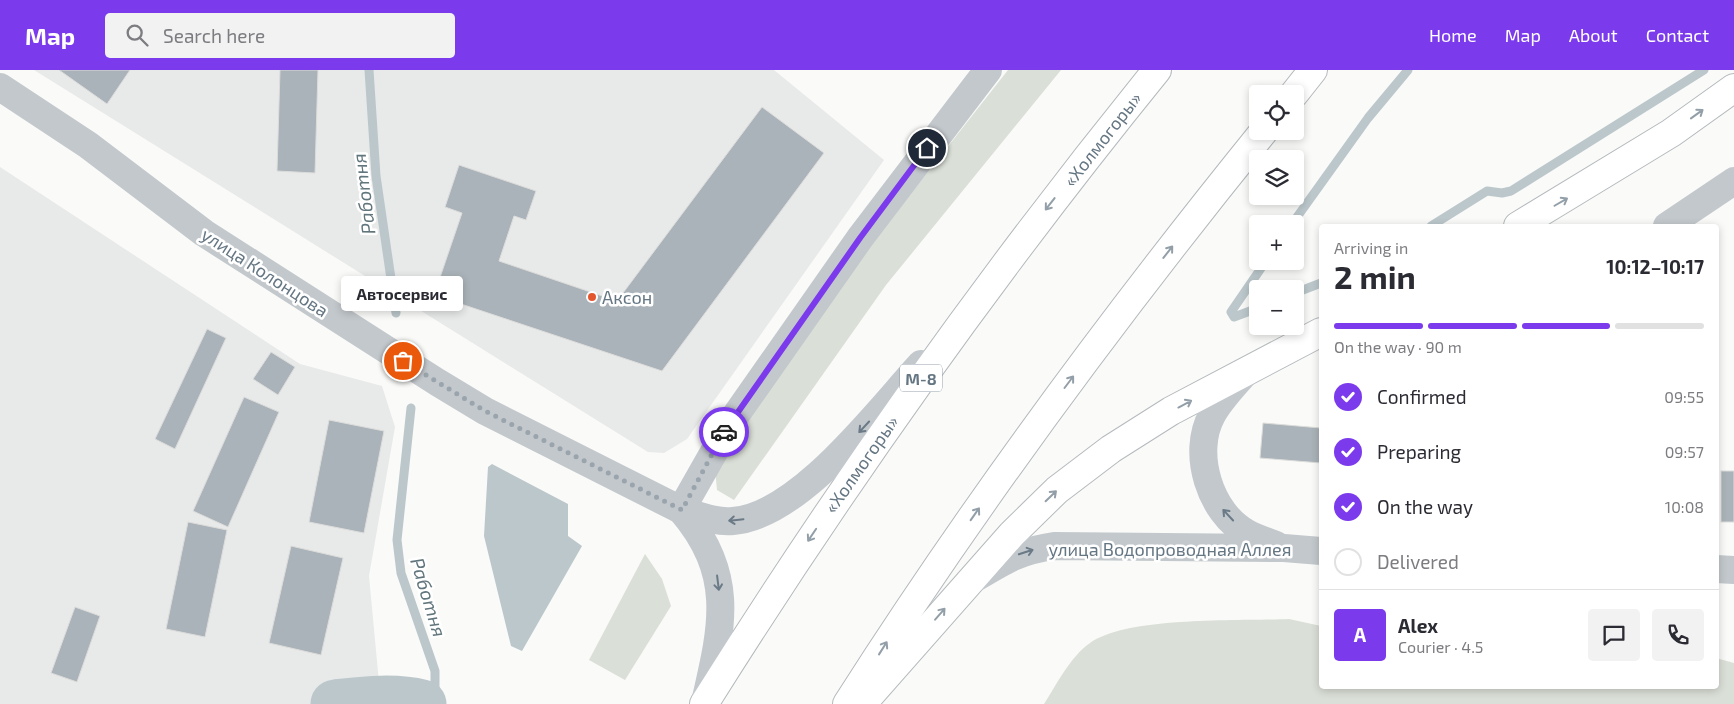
<!DOCTYPE html>
<html lang="en">
<head>
<meta charset="utf-8">
<style>
  body { margin:0; font-family:"Exo 2",sans-serif; background:#f2f2f3; color:#2b2b33; height:100vh; display:flex; flex-direction:column; font-size:19px; white-space:nowrap }
  * { box-sizing:border-box; margin:0 }
  p { font-size:16px; color:#7c7c81 }
  .icon { flex:none; width:28px; height:28px; fill:none; stroke:currentColor; stroke-width:2; stroke-linecap:round; stroke-linejoin:round }
  .map { position:relative; flex:1; overflow:hidden }
  .sheet { position:absolute; left:1319px; top:154px; width:400px; height:465px; display:flex; flex-direction:column; background:#fff; border-radius:5px; box-shadow:0 2px 8px #0003 }
  .sheet>* { flex:none }
  .controls { position:absolute; left:1249px; top:15px; display:grid; gap:10px }
  .controls a { display:grid; place-items:center; width:55px; height:55px; border-radius:5px; background:#fff; box-shadow:0 2px 8px #0003; font-size:25px }
  .pin { position:absolute; display:grid; place-items:center; width:42px; height:42px; color:#fff; margin:-21px; border:2px solid #fff; border-radius:50%; box-shadow:0 1px 5px #0007 }
  .courier { position:absolute; display:grid; place-items:center; width:50px; height:50px; margin:-25px; border:4px solid #7c3aed; border-radius:50%; background:#fff; color:#222; box-shadow:0 1px 6px #0007 }
  .bubble { position:absolute; height:35px; border-radius:5px; background:#fff; box-shadow:0 2px 8px #0003; font-size:16px; font-weight:700; line-height:35px; text-align:center }
  .summary em { font-style:normal; font-weight:700 }
  .summary div { display:flex; flex-direction:column-reverse }
  .summary { display:flex; align-items:center; justify-content:space-between; height:85px; padding:0 15px }
  h1 { font-size:32px; font-weight:700; line-height:38px }
  .bar { display:grid; grid-template-columns:repeat(4,1fr); gap:8px 5px; align-content:center; height:60px; padding:0 15px }
  .bar i { height:6px; border-radius:4px; background:#e1e1e2 }
  .bar .active { background:#7c3aed }
  .bar p { grid-column:span 4 }
  .line { display:flex; align-items:center; gap:12px; padding:0 15px; border-top:1px solid #e1e1e2 }
  .line div { flex:1 }
  .round { display:grid; place-items:center; flex:none; width:52px; height:52px; border-radius:5px; background:#f2f2f3 }
  ol { padding:0 15px; list-style:none }
  li { display:flex; align-items:center; gap:15px; height:55px }
  li p { margin-inline-start:auto }
  li .icon { padding:5px; border-radius:50%; background:#7c3aed; color:#fff; stroke-width:4 }
  li:last-child { color:#7c7c81 }
  li i { width:28px; height:28px; border:2px solid #e1e1e2; border-radius:50% }
  header { display:flex; align-items:center; gap:30px; box-sizing:border-box; height:70px; padding:0 25px; background:#7c3aed; color:#fff }
  header strong { font-size:24px }
  nav { display:flex; gap:28px; margin-inline-start:auto; font-size:18px }
  .search { width:350px; height:45px; background:#f2f2f3; display:flex; align-items:center; gap:12px; box-sizing:border-box; padding:0 18px; border-radius:5px; color:#7c7c81; font-size:19px }
  .map>svg:first-child { display:block }
  .built { fill:#e8e9e9 }
  .green { fill:#dadfd7 }
  .water { fill:#bbc7cb }
  .lines { fill:none; stroke-linecap:round; stroke-linejoin:round }
  .stream { stroke:#bbc7cb; stroke-width:9 }
  .river { stroke:#bbc7cb; stroke-width:49 }
  .building { fill:#aab3b9; stroke:#dcdcda }
  .major-casing { stroke:#b5babe; stroke-width:30 }
  .highway-casing { stroke:#b4b9bd; stroke-width:30 }
  .minor { stroke:#c3c8cc; stroke-width:28 }
  .major { stroke:#fff; stroke-width:28 }
  .highway { stroke:#fff; stroke-width:28 }
  .oneway { stroke:#939fa8 }
  .oneway2 { stroke:#6a7a87 }
  .done { stroke:#99a4ac; stroke-width:5; stroke-dasharray:0 9 }
  .route { stroke:#7c3aed; stroke-width:6 }
  .poi-dot { fill:#e4572e; stroke:#fff; stroke-width:2 }
  .labels { text-anchor:middle; dominant-baseline:central; stroke-width:5; stroke-linejoin:round; paint-order:stroke }
  .shield { fill:#fff; stroke:#939fa8; stroke-width:1 }
  .shield-label { font-size:16px; font-weight:bold; fill:#657683 }
  .street-label { font-size:18px; fill:#657683; stroke:#fff }
  .poi-label { font-size:18px; fill:#657683; stroke:#fff; text-anchor:start }
  .water-label { font-size:19px; font-style:italic; fill:#60757c; stroke:#fff }
</style>
</head>
<body>
<header>
<strong>Map</strong>
<div class="search"><svg class="icon" aria-label="search" viewBox="0 0 24 24"><circle cx="10" cy="10" r="6"/><path d="M15 15l6 6"/></svg>Search here</div>
<nav><a>Home</a><a>Map</a><a>About</a><a>Contact</a></nav>
</header>
<div class="map">
<svg width="1734" height="634" viewBox="0 0 1734 634">
  <rect width="100%" height="100%" fill="#fafaf8"/>
  <g class="built">
    <polygon points="34,0 774,0 884,90 687,369 664,383 648,382"/>
    <polygon points="0,97 300,294 382,316 395,357 369,506 381,634 0,634"/>
  </g>
  <g class="green">
    <polygon points="1008,0 1061,0 886,215 734,430 717,420 715,399 735,365 869,177"/>
    <polygon points="645,484 662,509 671,536 625,610 589,590"/>
    <path d="M1289,549L1321,556V616H1716V588L1734,593V634H1044C1057,614 1070,587 1090,573C1127,546 1241,551 1289,549Z"/>
  </g>
  <polygon class="water" points="492,394 568,434 568,466 582,476 522,581 511,576 484,466 488,397"/>
  <g class="lines">
    <g class="stream">
      <polyline points="369,0 376,106 396,243"/>
      <polyline points="1292,154 1368,48 1408,0"/>
      <polyline points="1431,156 1487,121 1502,123 1511,121 1704,0"/>
      <polyline points="1295,223 1321,213"/>
      <polyline points="1258,238 1234,247 1231,242 1266,191"/>
      <polyline points="411,338 397,470 401,503 435,601 435,634"/>
    </g>
    <path class="river" d="M335,634C363,631 394,627 422,634"/>
  </g>
  <g class="building">
    <polygon points="59,0 130,0 107,34"/>
    <polygon points="280,0 318,0 315,103 277,101"/>
    <polygon points="762,37 824,83 662,301 434,225 462,143 445,137 459,95 536,121 526,150 514,146 499,191 617,231"/>
    <polygon points="207,259 226,268 175,379 155,369"/>
    <polygon points="271,282 295,297 278,325 253,309"/>
    <polygon points="244,327 279,342 228,457 193,441"/>
    <polygon points="329,350 384,361 364,463 309,452"/>
    <polygon points="1263,353 1321,358 1321,393 1260,388"/>
    <rect x="1721" y="401" width="13" height="51"/>
    <polygon points="188,452 227,460 205,567 166,559"/>
    <polygon points="291,476 343,488 321,585 269,573"/>
    <polygon points="75,537 100,546 77,612 51,603"/>
  </g>
  <g class="lines">
    <g class="major-casing">
      <g id="major">
        <polyline points="1518,156 1671,63 1734,18"/>
        <polyline points="862,634 1012,464 1057,420 1111,379 1171,341 1321,262"/>
      </g>
    </g>
    <g class="highway-casing">
      <g id="highway">
        <polyline points="1294,24 1313,0"/>
        <path d="M704,634C842,414 993,202 1157,0"/>
        <path d="M847,634C974,435 1115,245 1264,61"/>
      </g>
    </g>
    <g class="minor">
      <path d="M0,17L88,75L204,163L437,312L485,341L681,440C735,503 723,554 706,628"/>
      <polyline points="1667,156 1734,111"/>
      <path d="M1245,303C1234,316 1220,330 1212,345C1191,383 1210,443 1247,463C1256,468 1266,471 1276,475"/>
      <polyline points="681,440 731,352 860,168 988,0"/>
      <path d="M681,440C698,445 716,453 733,451C799,446 877,342 921,294"/>
      <polyline points="1716,499 1734,500"/>
      <path d="M977,507C1007,489 1020,481 1054,476L1284,478L1321,481"/>
    </g>
    <use href="#major" class="major"/>
    <use href="#highway" class="highway"/>
  </g>
  <defs><path id="oneway-shaft" d="M-6 0H5M1.5-3L5.5 0L1.5 3" fill="none" stroke-width="1.6" stroke-linecap="round" stroke-linejoin="round" transform="scale(1.25)"/></defs>
  <g class="oneway">
    <use href="#oneway-shaft" transform="translate(1697 44) rotate(-36)"/>
    <use href="#oneway-shaft" transform="translate(1561 132) rotate(-30)"/>
    <use href="#oneway-shaft" transform="translate(1050 134) rotate(128)"/>
    <use href="#oneway-shaft" transform="translate(1168 182) rotate(-52)"/>
    <use href="#oneway-shaft" transform="translate(1069 312) rotate(-53)"/>
    <use href="#oneway-shaft" transform="translate(1185 334) rotate(-28)"/>
    <use href="#oneway-shaft" transform="translate(1051 426) rotate(-44)"/>
    <use href="#oneway-shaft" transform="translate(975 444) rotate(-55)"/>
    <use href="#oneway-shaft" transform="translate(812 465) rotate(124)"/>
    <use href="#oneway-shaft" transform="translate(940 544) rotate(-49)"/>
    <use href="#oneway-shaft" transform="translate(883 578) rotate(-58)"/>
  </g>
  <g class="oneway2">
    <use href="#oneway-shaft" transform="translate(864 357) rotate(133)"/>
    <use href="#oneway-shaft" transform="translate(1228 445) rotate(-133)"/>
    <use href="#oneway-shaft" transform="translate(736 450) rotate(174)"/>
    <use href="#oneway-shaft" transform="translate(1026 482) rotate(-18)"/>
    <use href="#oneway-shaft" transform="translate(718 513) rotate(83)"/>
  </g>
  <g class="lines">
    <polyline class="done" points="403,291 485,341 682,440 724,362"/>
    <polyline class="route" points="724,362 860,168 927,78"/>
  </g>
  <circle class="poi-dot" cx="592" cy="227" r="5"/>
  <g class="labels">
    <rect class="shield" x="900" y="294.5" width="42" height="27" rx="4"/>
    <g class="shield-label">
      <text x="921" y="308">М-8</text>
    </g>
    <g class="street-label">
      <text transform="translate(1102 69) rotate(-52)">«Холмогоры»</text>
      <text transform="translate(265 202) rotate(33)">улица Колонцова</text>
      <text transform="translate(861 394) rotate(-55)">«Холмогоры»</text>
      <text x="1170" y="479">улица Водопроводная Аллея</text>
    </g>
    <g class="poi-label">
      <text x="602" y="227">Аксон</text>
    </g>
    <g class="water-label">
      <text transform="translate(363 124) rotate(-97)">Работня</text>
      <text transform="translate(429 527) rotate(73)">Работня</text>
    </g>
  </g>
</svg>
<div class="controls">
<a><svg class="icon" aria-label="locate" viewBox="0 0 24 24"><circle cx="12" cy="12" r="6"/><path d="M12 2v4M12 18v4M2 12h4M18 12h4"/></svg></a>
<a><svg class="icon" aria-label="layers" viewBox="0 0 24 24"><path d="M12 4l9 5-9 5-9-5zM3 14l9 5 9-5"/></svg></a>
<a>+</a>
<a>−</a>
</div>
<div class="pin" style="left:403px;top:291px;background:#ea580c"><svg class="icon" aria-label="bag" viewBox="0 0 24 24"><path d="M5 8h14l-1 12H6zM9 8a3 3 0 0 1 6 0"/></svg></div>
<div class="pin" style="left:927px;top:78px;background:#1f2937"><svg class="icon" aria-label="home" viewBox="0 0 24 24"><path d="M3 11l9-7 9 7M6 9v11h12V9"/></svg></div>
<div class="courier" style="left:724px;top:362px"><svg class="icon" aria-label="car" viewBox="0 0 24 24"><path d="M5 17H2v-5l4-1 3-4h7l3 4 3 1v5h-3M9 17h6M6 11h13"/><circle cx="7" cy="17" r="2"/><circle cx="17" cy="17" r="2"/></svg></div>
<div class="bubble" style="left:341px;top:206px;width:122px">Автосервис</div>
<section class="sheet">
<div class="summary"><div><h1>2 min</h1><p>Arriving in</p></div><em>10:12–10:17</em></div>
<div class="bar"><i class="active"></i><i class="active"></i><i class="active"></i><i></i><p>On the way · 90 m</p></div>
<ol>
<li><svg class="icon" aria-label="check" viewBox="0 0 24 24"><path d="M5 12l5 5 9-10"/></svg>Confirmed<p>09:55</p></li>
<li><svg class="icon" aria-label="check" viewBox="0 0 24 24"><path d="M5 12l5 5 9-10"/></svg>Preparing<p>09:57</p></li>
<li><svg class="icon" aria-label="check" viewBox="0 0 24 24"><path d="M5 12l5 5 9-10"/></svg>On the way<p>10:08</p></li>
<li><i></i>Delivered</li>
</ol>
<div class="line" style="height:90px"><b class="round" style="background:#7c3aed;color:#fff">A</b><div><b>Alex</b><p>Courier · 4.5</p></div><a class="round"><svg class="icon" aria-label="chat" viewBox="0 0 24 24"><path d="M4 5h16v11H9l-5 4z"/></svg></a><a class="round"><svg class="icon" aria-label="phone" viewBox="0 0 24 24"><path d="M5 4h4l2 5-3 2q2 4 5 5l2-3 5 2v4C11 20 4 13 5 4z"/></svg></a></div>
</section>
</div>
</body>
</html>
